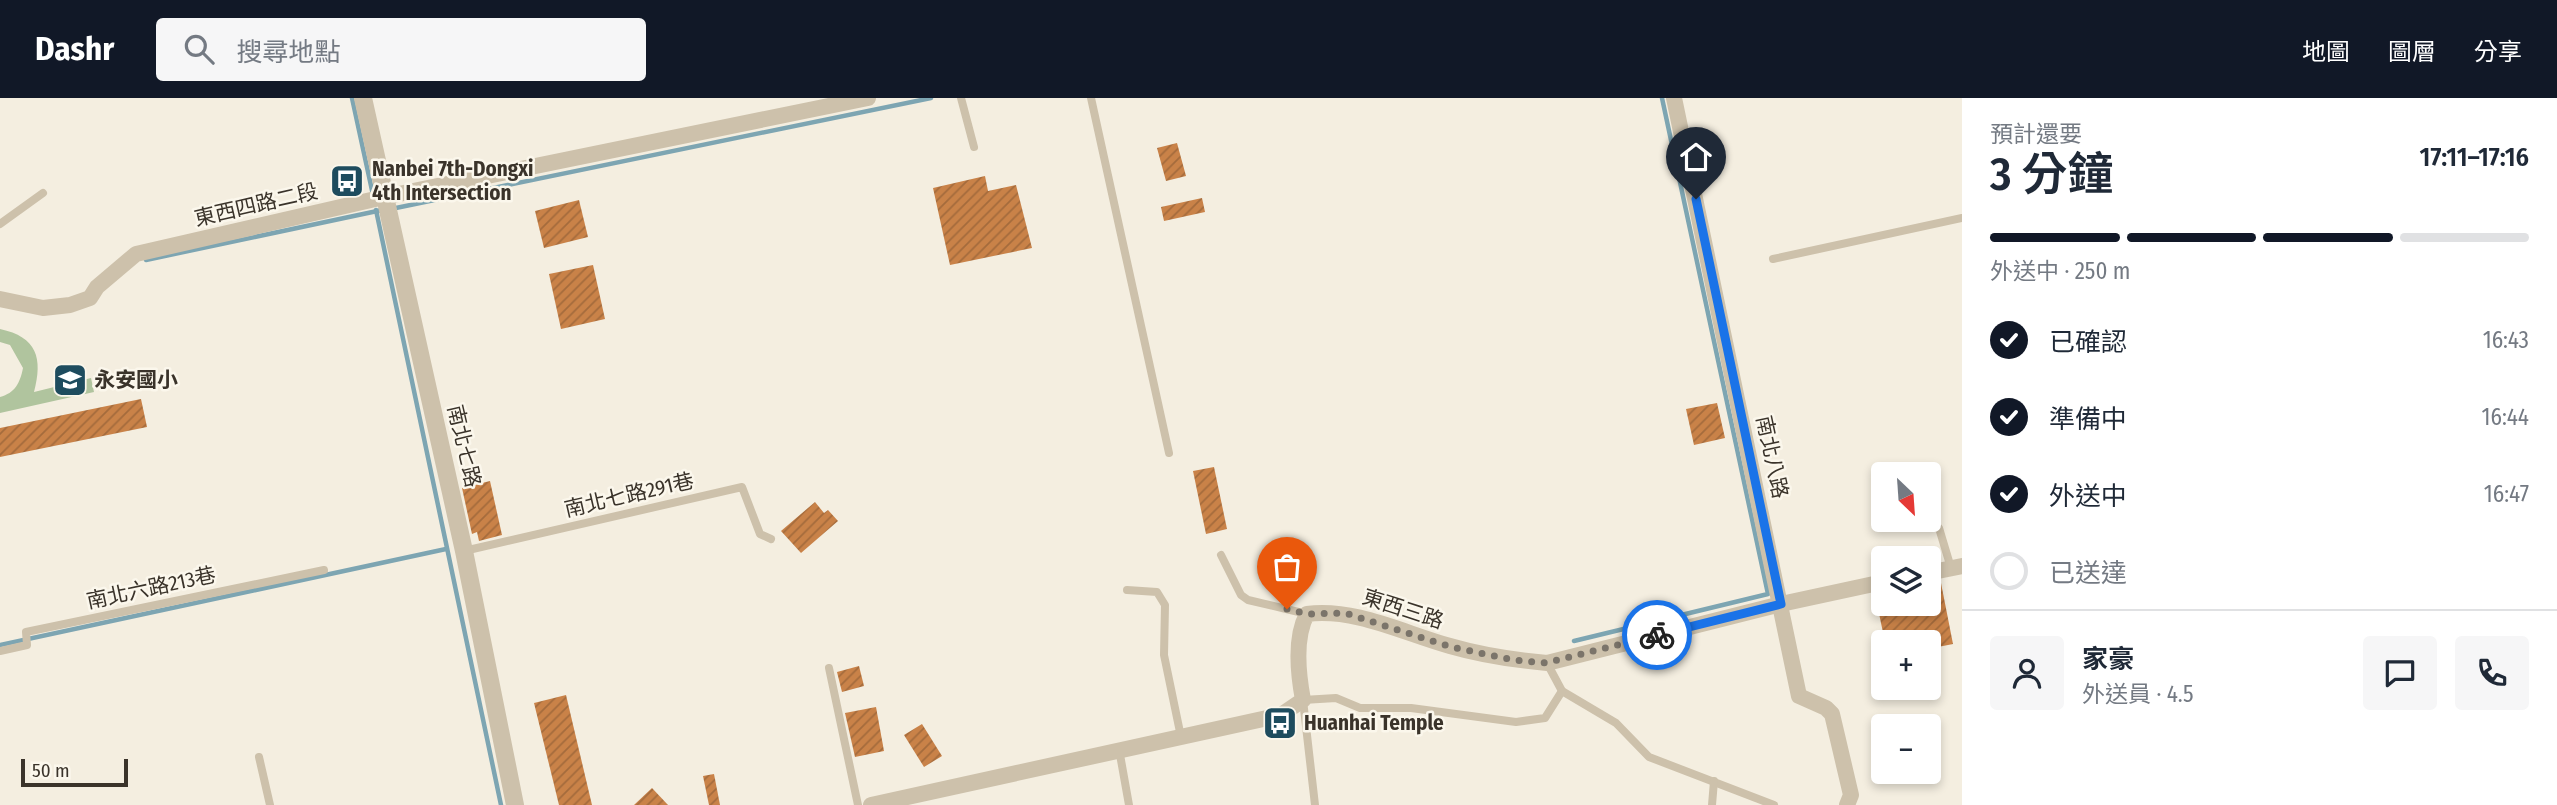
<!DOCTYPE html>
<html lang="zh-TW">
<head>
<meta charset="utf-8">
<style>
  body { margin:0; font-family:"Fira Sans Condensed","Noto Sans TC",sans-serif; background:#f6f6f7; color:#1f2937; height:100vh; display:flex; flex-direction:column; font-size:26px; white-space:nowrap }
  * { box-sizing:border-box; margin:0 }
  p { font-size:23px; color:#747a83 }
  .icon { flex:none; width:38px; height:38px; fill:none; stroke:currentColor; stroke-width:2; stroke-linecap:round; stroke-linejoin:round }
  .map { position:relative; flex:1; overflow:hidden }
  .side { display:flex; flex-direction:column; background:#fff; width:595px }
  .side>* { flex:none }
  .needle { width:46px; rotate:155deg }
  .tools { position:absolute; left:1871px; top:364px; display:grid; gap:14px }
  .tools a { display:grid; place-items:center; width:70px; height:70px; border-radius:7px; background:#fff; box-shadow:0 4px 10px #0003; font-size:35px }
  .scale { position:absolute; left:21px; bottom:18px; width:107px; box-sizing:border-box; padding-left:7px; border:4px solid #3a332a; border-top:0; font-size:19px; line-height:24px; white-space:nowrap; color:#3a332a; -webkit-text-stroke:5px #fbf7ec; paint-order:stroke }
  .pin { position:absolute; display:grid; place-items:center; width:60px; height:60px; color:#fff; margin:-72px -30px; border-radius:50% 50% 50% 0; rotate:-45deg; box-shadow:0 0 7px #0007 }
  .pin .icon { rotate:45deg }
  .courier { position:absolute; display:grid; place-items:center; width:70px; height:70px; margin:-35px; border:5px solid #1a73e8; border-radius:50%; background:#fff; color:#222; box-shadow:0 2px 9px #0007 }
  .summary em { font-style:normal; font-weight:600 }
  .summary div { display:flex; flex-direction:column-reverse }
  .summary { display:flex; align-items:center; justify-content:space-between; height:119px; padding:0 28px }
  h1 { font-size:46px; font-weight:600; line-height:52px }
  .bar { display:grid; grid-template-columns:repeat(4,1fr); gap:10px 7px; align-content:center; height:84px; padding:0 28px }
  .bar i { height:9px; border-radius:5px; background:#e0e1e3 }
  .bar .on { background:#111827 }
  .bar p { grid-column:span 4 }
  .line { display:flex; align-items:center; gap:18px; padding:0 28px; border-top:2px solid #e0e1e3 }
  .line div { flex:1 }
  .round { display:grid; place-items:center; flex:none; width:74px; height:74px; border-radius:7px; background:#f6f6f7 }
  ol { padding:0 28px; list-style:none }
  li { display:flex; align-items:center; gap:21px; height:77px }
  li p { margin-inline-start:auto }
  li .icon { padding:7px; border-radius:50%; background:#111827; color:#fff; stroke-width:4 }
  li:last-child { color:#747a83 }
  li i { width:38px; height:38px; border:4px solid #e0e1e3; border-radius:50% }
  header { display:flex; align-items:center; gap:42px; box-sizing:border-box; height:98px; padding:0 35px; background:#111827; color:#fff }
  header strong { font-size:33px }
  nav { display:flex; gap:38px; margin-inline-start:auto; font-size:24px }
  .search { width:490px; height:63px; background:#f6f6f7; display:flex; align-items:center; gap:18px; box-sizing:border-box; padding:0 24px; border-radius:7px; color:#747a83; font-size:26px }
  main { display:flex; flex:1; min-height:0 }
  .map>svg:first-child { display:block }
  .grass { fill:#b0c49e }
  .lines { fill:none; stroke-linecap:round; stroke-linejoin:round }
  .stream { stroke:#7da5b2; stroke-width:4.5 }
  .building { fill:url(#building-hatch) }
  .service { stroke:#cdc1ab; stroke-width:8 }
  .minor { stroke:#cdc1ab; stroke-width:16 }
  .tertiary { stroke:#cdc1ab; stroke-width:18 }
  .done { stroke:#7b746a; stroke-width:7; stroke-dasharray:0 12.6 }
  .route { stroke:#1a73e8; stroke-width:9 }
  .labels { text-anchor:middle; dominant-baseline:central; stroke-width:5; stroke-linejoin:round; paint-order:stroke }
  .poi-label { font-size:21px; font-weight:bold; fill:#3a332a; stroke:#fbf7ec; text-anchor:start }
  .street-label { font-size:21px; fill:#3a332a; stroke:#fbf7ec }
</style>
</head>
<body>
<header>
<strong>Dashr</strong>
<div class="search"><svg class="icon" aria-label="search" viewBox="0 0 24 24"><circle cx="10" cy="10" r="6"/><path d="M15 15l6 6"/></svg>搜尋地點</div>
<nav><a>地圖</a><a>圖層</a><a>分享</a></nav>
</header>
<main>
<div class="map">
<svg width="1962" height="707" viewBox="0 0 1962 707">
  <defs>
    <pattern id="building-hatch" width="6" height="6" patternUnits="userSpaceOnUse" patternTransform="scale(1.75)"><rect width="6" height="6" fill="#c98248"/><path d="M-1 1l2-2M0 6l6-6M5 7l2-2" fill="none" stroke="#a46b3c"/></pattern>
  </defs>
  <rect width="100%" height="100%" fill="#f4eee0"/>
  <path class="grass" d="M0,231C37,239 43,260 34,294L91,280L94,294L0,315V299C15,295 20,285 23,270L10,247L0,244Z"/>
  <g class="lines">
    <g class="stream">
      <polyline points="352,0 373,97"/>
      <polyline points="391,111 931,0"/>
      <polyline points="376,112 501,707"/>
      <polyline points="146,162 382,112"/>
      <polyline points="1574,543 1768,496 1662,0"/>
      <polyline points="0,547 446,451"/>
    </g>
  </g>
  <g class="building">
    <polygon points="1177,45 1186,78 1166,83 1157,50"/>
    <polygon points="985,78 988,93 1016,87 1032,150 950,167 933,90"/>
    <polygon points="1202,100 1205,114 1164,123 1161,109"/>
    <polygon points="579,102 588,139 544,150 535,113"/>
    <polygon points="593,167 605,221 561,231 549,176"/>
    <polygon points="141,301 147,329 0,359 0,330"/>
    <polygon points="1717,305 1725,340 1694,347 1686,311"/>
    <polygon points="1214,369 1227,431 1206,436 1193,373"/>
    <polygon points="490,383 502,437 479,443 477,434 472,436 462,390"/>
    <polygon points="815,404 824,415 828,412 838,423 801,455 781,433"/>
    <polygon points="1941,485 1953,546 1928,551 1928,544 1885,544 1877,506 1928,506 1928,488"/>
    <polygon points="859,568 864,588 842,594 837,574"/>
    <polygon points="566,597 592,707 559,707 534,605"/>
    <polygon points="876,609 884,653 855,659 845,615"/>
    <polygon points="922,626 942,658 924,669 904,637"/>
    <polygon points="714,676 720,707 709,707 703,678"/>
    <polygon points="652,690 668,707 634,707"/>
  </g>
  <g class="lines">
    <g class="service">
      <polyline points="961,0 974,49"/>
      <polyline points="1091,0 1169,355"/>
      <polyline points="0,126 43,95"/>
      <polyline points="1773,161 1962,120"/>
      <polyline points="1939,430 1951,470"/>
      <polyline points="464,453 742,389 760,436 771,441"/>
      <polyline points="1221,457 1241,497 1248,502 1307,516"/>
      <polyline points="1127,492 1157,494 1165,507 1164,557 1181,639"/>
      <polyline points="0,553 27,547 26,534 324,472"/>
      <polyline points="1547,565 1562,593 1616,625 1649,659 1774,707"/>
      <polyline points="829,570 858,707"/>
      <polyline points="1119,651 1129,707"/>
      <polyline points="259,659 270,707"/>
      <polyline points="1315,707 1303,602 1336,600 1360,610 1411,610 1516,624 1545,620 1562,593"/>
      <polyline points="1712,707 1714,683"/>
    </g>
    <g class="minor">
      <polyline points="1674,0 1799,598 1826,610 1832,616 1851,697 1847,707"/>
      <polyline points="0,201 43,210 70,207 90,200 97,189 136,156 384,99 868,0"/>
      <polyline points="1928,475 1962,468"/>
      <path d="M871,707L1281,617L1303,602C1298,575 1294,540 1307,516C1356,510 1403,535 1450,548C1481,557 1514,562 1547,565L1781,506L1883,484"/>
    </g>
    <polyline class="tertiary" points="363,0 464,453 515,707"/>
  </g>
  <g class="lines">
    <polyline class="done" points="1287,511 1307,516 1345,515 1451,549 1514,562 1546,565 1657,537"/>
    <polyline class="route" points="1657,537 1781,506 1696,101"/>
  </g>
  <defs>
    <g id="bus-square" transform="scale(1.75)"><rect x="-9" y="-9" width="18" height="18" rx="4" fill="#1e4c5e" stroke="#fbf7ec"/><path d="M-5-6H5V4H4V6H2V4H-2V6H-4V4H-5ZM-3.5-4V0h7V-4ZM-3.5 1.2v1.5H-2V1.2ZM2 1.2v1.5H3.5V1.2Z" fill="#fff"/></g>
    <g id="school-square" transform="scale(1.75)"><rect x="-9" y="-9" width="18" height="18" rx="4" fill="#1e4c5e" stroke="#fbf7ec"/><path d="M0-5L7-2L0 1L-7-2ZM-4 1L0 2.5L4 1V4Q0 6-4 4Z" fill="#fff"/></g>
  </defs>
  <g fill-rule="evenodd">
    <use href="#bus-square" x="347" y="83"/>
    <use href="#school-square" x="70" y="282"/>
    <use href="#bus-square" x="1280" y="625"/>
  </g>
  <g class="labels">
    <g class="poi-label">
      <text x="372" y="71">Nanbei 7th-Dongxi<tspan x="372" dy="24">4th Intersection</tspan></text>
      <text x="94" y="282">永安國小</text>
      <text x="1304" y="625">Huanhai Temple</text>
    </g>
    <g class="street-label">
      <text transform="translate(256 107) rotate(-13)">東西四路二段</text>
      <text transform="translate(464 348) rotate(77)">南北七路</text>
      <text transform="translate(1772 359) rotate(78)">南北八路</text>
      <text transform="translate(629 397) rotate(-13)">南北七路291巷</text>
      <text transform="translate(151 490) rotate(-12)">南北六路213巷</text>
      <text transform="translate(1403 511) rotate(18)">東西三路</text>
    </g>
  </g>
</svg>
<div class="tools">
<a><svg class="needle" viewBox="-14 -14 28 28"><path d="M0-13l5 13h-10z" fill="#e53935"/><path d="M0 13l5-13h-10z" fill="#747a83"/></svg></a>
<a><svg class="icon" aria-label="layers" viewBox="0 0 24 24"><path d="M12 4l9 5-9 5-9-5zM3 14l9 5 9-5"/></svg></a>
<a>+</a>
<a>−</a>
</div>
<div class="scale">50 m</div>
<div class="pin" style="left:1287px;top:511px;background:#ea580c"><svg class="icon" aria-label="bag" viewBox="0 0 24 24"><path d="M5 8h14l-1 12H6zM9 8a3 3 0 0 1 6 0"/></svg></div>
<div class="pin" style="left:1696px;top:101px;background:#1f2937"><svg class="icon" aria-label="home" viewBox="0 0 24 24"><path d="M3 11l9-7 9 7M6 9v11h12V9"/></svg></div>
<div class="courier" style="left:1657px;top:537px"><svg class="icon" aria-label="bike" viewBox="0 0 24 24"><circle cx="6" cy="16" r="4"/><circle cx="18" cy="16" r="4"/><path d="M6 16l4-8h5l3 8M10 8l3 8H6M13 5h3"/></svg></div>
</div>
<section class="side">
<div class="summary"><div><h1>3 分鐘</h1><p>預計還要</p></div><em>17:11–17:16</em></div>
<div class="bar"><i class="on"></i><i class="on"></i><i class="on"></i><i></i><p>外送中 · 250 m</p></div>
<ol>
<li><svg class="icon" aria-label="check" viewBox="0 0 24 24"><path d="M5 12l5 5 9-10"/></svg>已確認<p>16:43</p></li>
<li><svg class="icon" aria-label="check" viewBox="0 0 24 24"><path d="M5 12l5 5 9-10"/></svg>準備中<p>16:44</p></li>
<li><svg class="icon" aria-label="check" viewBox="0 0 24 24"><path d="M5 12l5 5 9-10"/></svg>外送中<p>16:47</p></li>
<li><i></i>已送達</li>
</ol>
<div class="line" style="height:126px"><a class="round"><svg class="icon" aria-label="person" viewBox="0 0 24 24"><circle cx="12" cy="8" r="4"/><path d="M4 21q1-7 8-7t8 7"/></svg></a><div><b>家豪</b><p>外送員 · 4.5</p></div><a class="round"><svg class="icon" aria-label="chat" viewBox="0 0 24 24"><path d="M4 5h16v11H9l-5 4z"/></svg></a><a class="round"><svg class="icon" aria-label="phone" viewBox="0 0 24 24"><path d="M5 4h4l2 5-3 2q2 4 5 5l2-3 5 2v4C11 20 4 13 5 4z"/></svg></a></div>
</section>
</main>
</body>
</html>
